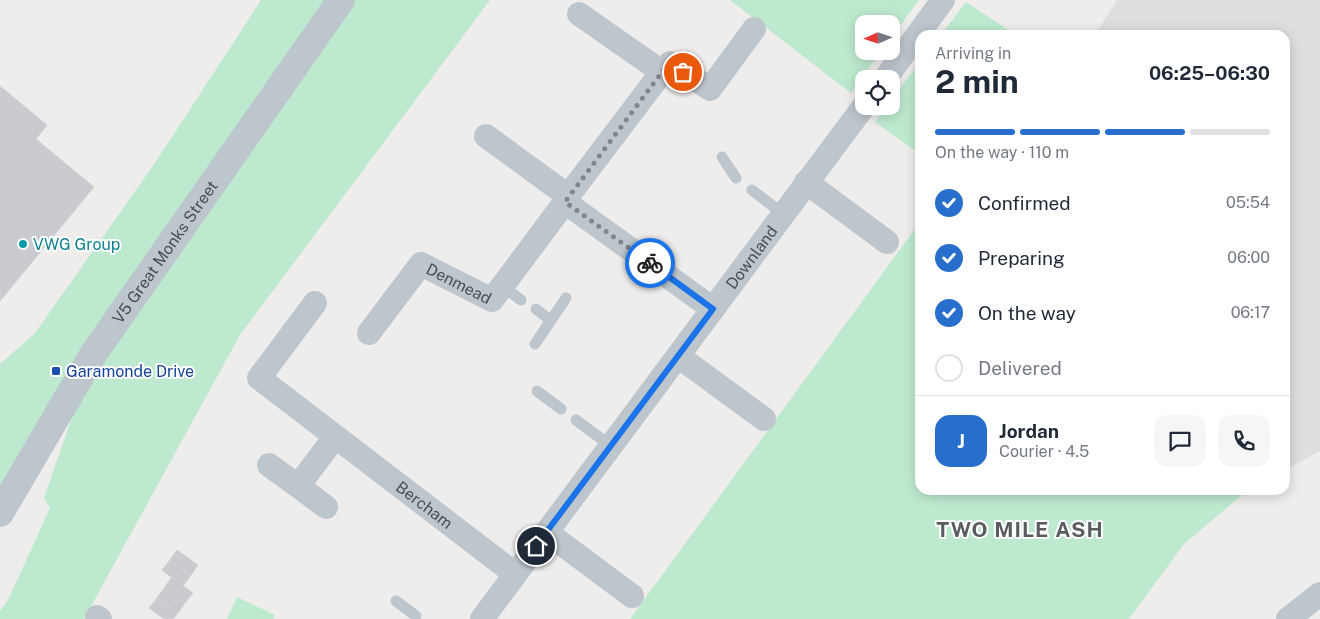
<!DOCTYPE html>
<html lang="en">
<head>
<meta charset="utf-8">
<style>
  body { margin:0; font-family:"Public Sans",sans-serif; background:#f6f6f7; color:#1f2937; height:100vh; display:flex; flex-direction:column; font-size:19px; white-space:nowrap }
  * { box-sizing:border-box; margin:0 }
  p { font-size:16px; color:#747a83 }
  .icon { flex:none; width:28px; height:28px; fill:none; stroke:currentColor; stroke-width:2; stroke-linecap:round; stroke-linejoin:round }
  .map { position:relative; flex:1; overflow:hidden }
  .details { position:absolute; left:915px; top:30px; width:375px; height:465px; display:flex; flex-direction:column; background:#fff; border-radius:15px; box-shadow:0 2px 12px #0003 }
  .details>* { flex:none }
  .needle { width:32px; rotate:267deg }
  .controls { position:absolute; left:855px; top:15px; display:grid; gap:10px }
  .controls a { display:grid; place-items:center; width:45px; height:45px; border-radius:10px; background:#fff; box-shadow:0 2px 12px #0003; font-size:25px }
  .pin { position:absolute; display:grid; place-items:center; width:42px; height:42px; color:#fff; margin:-21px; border:2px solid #fff; border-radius:50%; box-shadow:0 1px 5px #0007 }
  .courier { position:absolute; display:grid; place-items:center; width:50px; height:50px; margin:-25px; border:4px solid #1a73e8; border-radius:50%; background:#fff; color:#222; box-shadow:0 1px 6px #0007 }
  .headline em { font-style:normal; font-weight:700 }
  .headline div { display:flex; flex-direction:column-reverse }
  .headline { display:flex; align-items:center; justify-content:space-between; height:85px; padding:0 20px }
  h1 { font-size:32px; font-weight:700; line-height:38px }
  .bar { display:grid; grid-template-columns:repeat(4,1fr); gap:8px 5px; align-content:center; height:60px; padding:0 20px }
  .bar i { height:6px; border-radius:4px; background:#e0e1e3 }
  .bar .on { background:#286fcd }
  .bar p { grid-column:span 4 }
  .line { display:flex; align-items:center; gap:12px; padding:0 20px; border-top:1px solid #e0e1e3 }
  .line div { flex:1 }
  .round { display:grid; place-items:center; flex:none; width:52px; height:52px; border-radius:15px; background:#f6f6f7 }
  ol { padding:0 20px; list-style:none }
  li { display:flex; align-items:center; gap:15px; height:55px }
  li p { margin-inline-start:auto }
  li .icon { padding:5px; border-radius:50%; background:#286fcd; color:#fff; stroke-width:4 }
  li:last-child { color:#747a83 }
  li i { width:28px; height:28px; border:2px solid #e0e1e3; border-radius:50% }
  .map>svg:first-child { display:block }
  .education { fill:#e0dddd }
  .green { fill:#bdeacf }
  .building { fill:#cacbd1; stroke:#d0d2d7 }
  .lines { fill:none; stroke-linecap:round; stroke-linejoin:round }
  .service { stroke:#bec6cd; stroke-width:11 }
  .minor { stroke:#bec6cd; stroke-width:24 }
  .tertiary { stroke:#bec6cd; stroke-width:28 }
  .done { stroke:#81868c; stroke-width:5; stroke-dasharray:0 9 }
  .route { stroke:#1a73e8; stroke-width:6 }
  .culture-dot { fill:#0f9aa8; stroke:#fff; stroke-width:2 }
  .transit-dot { fill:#1a4fb4; stroke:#fff; stroke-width:2 }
  .labels { text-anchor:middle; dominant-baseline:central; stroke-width:4; stroke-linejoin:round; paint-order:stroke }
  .culture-label { font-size:16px; fill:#0d838f; stroke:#fff; text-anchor:start }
  .street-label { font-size:16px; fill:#464f58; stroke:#fff }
  .transit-label { font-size:16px; fill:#164399; stroke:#fff; text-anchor:start }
  .district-label { font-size:21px; font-weight:bold; letter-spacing:1px; fill:#595c60; stroke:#fff }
</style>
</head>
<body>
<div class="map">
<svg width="1320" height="619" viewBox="0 0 1320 619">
  <rect width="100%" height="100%" fill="#efecec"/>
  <polygon class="education" points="1117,0 1320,0 1320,451 1285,470 1285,35 1095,35"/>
  <g class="green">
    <polygon points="261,0 490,0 240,335 84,619 0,619 0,611 8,600 50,508 44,498 93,357 0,513 0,364 35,333 155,163"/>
    <polygon points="730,0 919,0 891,38 891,24 864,24 864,51 881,51 851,93"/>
    <polygon points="966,2 1016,35 941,35"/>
    <polygon points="920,62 920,154 875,122 887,106 891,106 891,100"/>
    <polygon points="920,222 920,490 1248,490 1184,544 1129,619 630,619"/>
    <polygon points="237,597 275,615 273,619 227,619"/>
  </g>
  <g class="building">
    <polygon points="0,86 47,125 36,139 94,187 0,301"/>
    <polygon points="177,550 198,565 191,575 170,560"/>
    <polygon points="170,560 191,575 183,586 162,570"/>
    <polygon points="172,577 193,593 185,603 164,588"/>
    <polygon points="164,588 185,603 178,613 157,598"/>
    <polygon points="157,598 178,613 173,619 164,619 149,608"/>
  </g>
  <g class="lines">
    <g class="service">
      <polyline points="722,157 736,178"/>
      <polyline points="752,190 783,214"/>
      <polyline points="502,286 521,300"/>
      <polyline points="536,309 550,320"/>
      <polyline points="535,344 566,298"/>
      <polyline points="537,391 561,409"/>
      <polyline points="576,420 611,446"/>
      <polyline points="396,601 416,616"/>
    </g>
    <g class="minor">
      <polyline points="662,72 670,63 710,89 754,29"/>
      <polyline points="885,79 943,0"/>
      <polyline points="486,136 568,196 565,202"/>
      <polyline points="806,182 887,242"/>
      <polyline points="568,196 662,72 579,14"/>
      <path id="s1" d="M315,303L259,378L515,574"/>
      <path id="s2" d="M369,333L421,264L492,300L565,202L713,309"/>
      <polyline points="678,356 764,419"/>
      <polyline points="269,465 298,486"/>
      <polyline points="326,507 298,486 335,437"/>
      <polyline points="546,532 632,596"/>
      <polyline points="97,617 100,619"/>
      <path id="s3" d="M482,619L864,106"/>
      <polyline points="1288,619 1320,594"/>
    </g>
    <path class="tertiary" id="s4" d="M0,513L94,353L341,0"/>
  </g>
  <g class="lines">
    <polyline class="done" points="650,263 565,202 662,72 670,63 683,72"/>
    <polyline class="route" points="536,546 713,309 650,263"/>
  </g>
  <circle class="culture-dot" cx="23" cy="244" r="5"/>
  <rect class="transit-dot" x="51" y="366" width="10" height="10" rx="2.5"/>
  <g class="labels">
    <g class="culture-label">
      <text x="33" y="244">VWG Group</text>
    </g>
    <g class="street-label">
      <text stroke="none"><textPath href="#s4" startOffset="309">V5 Great Monks Street</textPath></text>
      <text stroke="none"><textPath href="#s3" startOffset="451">Downland</textPath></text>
      <text stroke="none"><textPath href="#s2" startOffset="129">Denmead</textPath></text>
      <text stroke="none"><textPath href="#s1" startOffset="302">Bercham</textPath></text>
    </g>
    <g class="transit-label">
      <text x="66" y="371">Garamonde Drive</text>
    </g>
    <g class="district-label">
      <text x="1020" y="529">TWO MILE ASH</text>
    </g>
  </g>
</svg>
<div class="controls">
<a><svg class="needle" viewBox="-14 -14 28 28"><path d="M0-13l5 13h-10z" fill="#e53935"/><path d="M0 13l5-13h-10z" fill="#747a83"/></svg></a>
<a><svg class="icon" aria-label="locate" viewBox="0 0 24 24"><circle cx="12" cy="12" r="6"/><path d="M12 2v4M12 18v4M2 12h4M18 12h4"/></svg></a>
</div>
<div class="pin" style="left:683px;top:72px;background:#ea580c"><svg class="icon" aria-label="bag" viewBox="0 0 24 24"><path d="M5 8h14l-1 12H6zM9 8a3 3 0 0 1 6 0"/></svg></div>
<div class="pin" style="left:536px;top:546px;background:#1f2937"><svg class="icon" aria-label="home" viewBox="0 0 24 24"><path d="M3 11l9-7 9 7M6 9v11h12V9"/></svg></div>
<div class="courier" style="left:650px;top:263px"><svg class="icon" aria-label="bike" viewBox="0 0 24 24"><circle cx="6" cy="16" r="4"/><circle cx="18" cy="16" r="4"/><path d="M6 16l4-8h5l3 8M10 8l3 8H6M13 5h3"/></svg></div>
<section class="details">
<div class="headline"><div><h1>2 min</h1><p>Arriving in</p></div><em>06:25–06:30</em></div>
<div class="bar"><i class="on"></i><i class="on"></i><i class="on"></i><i></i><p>On the way · 110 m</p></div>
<ol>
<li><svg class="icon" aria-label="check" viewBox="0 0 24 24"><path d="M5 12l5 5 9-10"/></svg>Confirmed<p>05:54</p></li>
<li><svg class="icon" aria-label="check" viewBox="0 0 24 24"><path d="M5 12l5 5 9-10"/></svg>Preparing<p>06:00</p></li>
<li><svg class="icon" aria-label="check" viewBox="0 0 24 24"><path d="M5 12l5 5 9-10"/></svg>On the way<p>06:17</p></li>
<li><i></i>Delivered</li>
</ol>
<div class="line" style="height:90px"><b class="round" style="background:#286fcd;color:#fff">J</b><div><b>Jordan</b><p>Courier · 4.5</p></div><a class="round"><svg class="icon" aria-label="chat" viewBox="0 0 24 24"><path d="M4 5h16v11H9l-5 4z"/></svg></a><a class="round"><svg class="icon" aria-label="phone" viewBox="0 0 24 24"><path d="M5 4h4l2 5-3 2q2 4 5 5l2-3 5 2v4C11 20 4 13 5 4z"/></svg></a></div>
</section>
</div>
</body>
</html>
